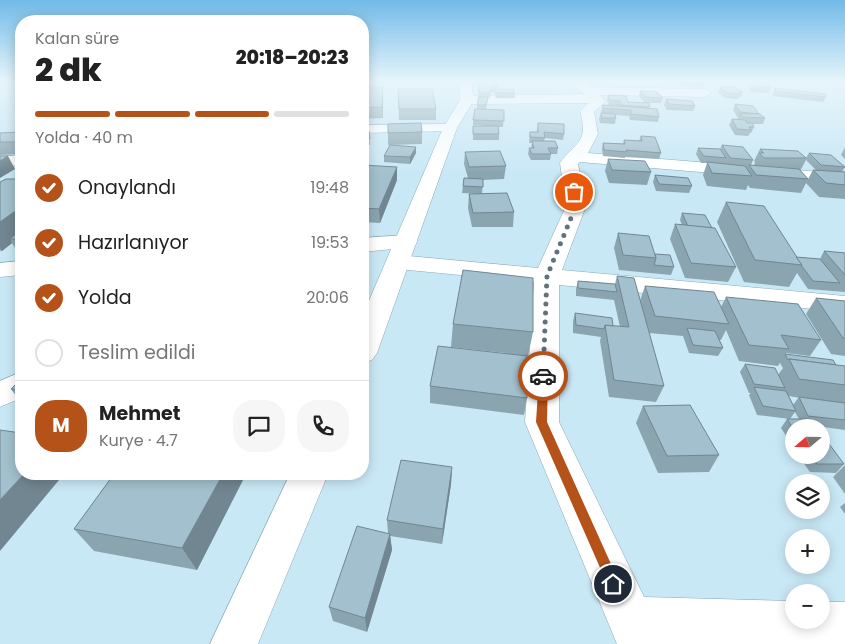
<!DOCTYPE html>
<html lang="tr">
<head>
<meta charset="utf-8">
<style>
  body { margin:0; font-family:Poppins,sans-serif; background:#f6f6f6; color:#222; height:100vh; display:flex; flex-direction:column; font-size:19px; white-space:nowrap }
  * { box-sizing:border-box; margin:0 }
  p { font-size:16px; color:#767676 }
  .icon { flex:none; width:28px; height:28px; fill:none; stroke:currentColor; stroke-width:2; stroke-linecap:round; stroke-linejoin:round }
  .map { position:relative; flex:1; overflow:hidden }
  .panel { position:absolute; left:15px; top:15px; width:354px; height:465px; display:flex; flex-direction:column; background:#fff; border-radius:20px; box-shadow:0 2px 12px #0003 }
  .panel>* { flex:none }
  .needle { width:32px; rotate:250deg }
  .controls { position:absolute; left:785px; top:419px; display:grid; gap:10px }
  .controls a { display:grid; place-items:center; width:45px; height:45px; border-radius:50%; background:#fff; box-shadow:0 2px 12px #0003; font-size:25px }
  .pin { position:absolute; display:grid; place-items:center; width:42px; height:42px; color:#fff; margin:-21px; border:2px solid #fff; border-radius:50%; box-shadow:0 1px 5px #0007 }
  .courier { position:absolute; display:grid; place-items:center; width:50px; height:50px; margin:-25px; border:4px solid #b5521a; border-radius:50%; background:#fff; color:#222; box-shadow:0 1px 6px #0007 }
  .headline em { font-style:normal; font-weight:800 }
  .headline div { display:flex; flex-direction:column-reverse }
  .headline { display:flex; align-items:center; justify-content:space-between; height:85px; padding:0 20px }
  h1 { font-size:32px; font-weight:800; line-height:38px }
  .bar { display:grid; grid-template-columns:repeat(4,1fr); gap:8px 5px; align-content:center; height:60px; padding:0 20px }
  .bar i { height:6px; border-radius:4px; background:#e0e0e0 }
  .bar .active { background:#b5521a }
  .bar p { grid-column:span 4 }
  .line { display:flex; align-items:center; gap:12px; padding:0 20px; border-top:1px solid #e0e0e0 }
  .line div { flex:1 }
  .round { display:grid; place-items:center; flex:none; width:52px; height:52px; border-radius:20px; background:#f6f6f6 }
  ol { padding:0 20px; list-style:none }
  li { display:flex; align-items:center; gap:15px; height:55px }
  li p { margin-inline-start:auto }
  li .icon { padding:5px; border-radius:50%; background:#b5521a; color:#fff; stroke-width:4 }
  li:last-child { color:#767676 }
  li i { width:28px; height:28px; border:2px solid #e0e0e0; border-radius:50% }
  .map>svg:first-child { display:block }
  .lines { fill:none; stroke-linecap:round; stroke-linejoin:round }
  .street-casing { stroke:#8aa7b4; stroke-width:1 }
  .secondary-casing { stroke:#8aa7b4; stroke-width:1 }
  .street { fill:#fff; fill-rule:evenodd }
  .secondary { fill:#fff; fill-rule:evenodd }
  .wall { fill:#8ba5b0; fill-rule:evenodd }
  .shaded-wall { fill:#718690 }
  .building { fill:#a2c0cd; stroke:#718690 }
  .route { fill:#b5521a }
  .done { stroke:#60737b; stroke-width:5; stroke-dasharray:0 9 }
</style>
</head>
<body>
<div class="map">
<svg width="845" height="644" viewBox="0 0 845 644">
  <rect width="100%" height="100%" fill="#c9e8f6"/>
  <g class="lines">
    <g class="street-casing">
      <g id="street">
        <path d="M574,82H587L590,87L705,89L711,93L705,97L600,95L606,101L594,112L598,134L588,153L845,174V184L580,162L578,164L586,206L562,270L845,296V312L559,285V422L644,597L794,601V620H821V602H845V644H617L525,422L534,282L398,269L390,267L386,262L390,257L398,255L538,268L566,206L560,163C576,141 589,144 580,111L589,103L467,104L460,100L467,96L584,94L575,87Z"/>
        <polygon points="450,124 455,125 457,128 455,131 362,133 362,125"/>
        <polygon points="21,155 21,165 0,167 0,157"/>
        <polygon points="406,235 414,237 417,242 414,247 362,252 362,238"/>
        <polygon points="21,261 21,275 0,277 0,263"/>
        <polygon points="21,372 21,398 0,407 0,381"/>
      </g>
    </g>
    <g class="secondary-casing">
      <g id="secondary">
        <polygon points="459,82 471,82 474,100 457,128 377,353 372,360 362,363 362,317 443,128 460,100"/>
        <polygon points="290,474 328,474 258,644 210,644"/>
      </g>
    </g>
    <use href="#street" class="street"/>
    <use href="#secondary" class="secondary"/>
  </g>
  <g class="wall">
    <polygon points="479,82 498,82 499,89 515,93 515,98 496,98 494,92 491,92 490,98 488,98 486,109 504,110 503,127 498,127 499,134 499,140 473,140 473,126 489,126 473,125 473,120 477,109 478,98"/>
    <polygon points="681,82 704,82 702,87 682,85"/>
    <polygon points="712,82 724,82 724,84 712,83"/>
    <polygon points="749,82 761,82 771,88 769,93 750,92 748,87"/>
    <polygon points="362,87 383,97 383,118 362,119"/>
    <polygon points="722,87 743,92 741,97 739,97 738,99 726,98 718,93 720,88 721,88"/>
    <polygon points="775,88 826,97 823,102 773,96 773,93"/>
    <polygon points="398,89 436,109 436,120 399,120"/>
    <polygon points="640,91 663,98 661,103 645,103 639,96"/>
    <polygon points="608,95 628,102 650,107 649,109 659,117 658,122 630,120 629,116 615,115 616,118 615,124 600,123 599,119 603,105 618,106 609,105 607,100"/>
    <polygon points="666,99 695,106 693,111 667,110 664,105"/>
    <polygon points="735,104 759,114 765,118 763,124 752,124 754,127 751,133 750,133 748,136 735,135 729,125 732,119 737,119 738,118 733,110"/>
    <polygon points="538,123 564,134 563,140 545,138 544,141 558,148 557,154 551,154 550,160 531,160 528,154 529,148 531,148 532,143 529,143 530,132 537,132"/>
    <polygon points="362,131 369,131 370,145 362,145"/>
    <polygon points="21,132 21,154 0,155 0,133"/>
    <polygon points="422,132 422,144 388,145 388,133"/>
    <polygon points="641,136 661,153 659,159 625,157 625,158 603,156 602,149 603,143 623,144 624,140 639,141"/>
    <polygon points="722,145 753,160 751,165 754,166 755,162 754,161 760,149 806,158 809,153 845,167 842,172 845,172 845,199 819,197 806,183 813,170 816,170 806,160 800,171 808,179 801,193 750,188 748,185 746,190 707,186 703,175 707,163 701,163 696,154 698,148 720,149"/>
    <polygon points="845,147 845,159 841,155"/>
    <polygon points="465,152 506,166 504,179 483,180 482,194 462,193 464,178 468,178 464,164"/>
    <polygon points="416,153 410,164 384,162 384,156"/>
    <polygon points="608,159 651,172 647,185 609,183 605,171"/>
    <polygon points="362,165 397,180 380,223 362,222"/>
    <polygon points="655,175 692,186 689,193 656,191 653,182"/>
    <polygon points="21,176 21,254 19,254 12,243 2,251 0,251 0,182 15,179"/>
    <polygon points="469,194 514,212 513,227 472,227 468,208"/>
    <polygon points="726,202 796,257 820,259 824,251 845,253 845,292 808,289 797,273 789,287 744,282 717,222"/>
    <polygon points="682,213 712,228 736,267 728,282 685,278 670,239 675,224 682,225 680,220"/>
    <polygon points="618,233 655,254 674,267 671,275 619,270 614,248"/>
    <path d="M617,276L640,301L645,286L721,307L726,297L821,340L810,356L786,353V354L836,365L845,366V430L816,426L794,428V448L781,428L787,419H799L795,412L790,419L757,415L749,395L751,393H749L740,372L745,364L778,375L783,368L780,363L778,366L739,361L726,330L721,340H719L723,348L718,356L689,353L683,336L649,333L664,386L656,402L609,397L600,341L601,337L573,333V321L575,313L613,326L620,327L614,300L576,296V289L578,281L615,284ZM789,396L800,398L799,397L793,405Z"/>
    <polygon points="816,298 845,301 845,356 831,354 806,314"/>
    <polygon points="453,324 533,332 528,356 527,356 527,398 524,415 430,403 430,386 506,353 451,347"/>
    <polygon points="21,379 21,403 11,389"/>
    <polygon points="643,406 719,455 709,472 658,473 636,423"/>
    <polygon points="798,455 821,455 844,464 836,473 810,472"/>
    <polygon points="845,465 845,494 833,477"/>
    <polygon points="452,467 451,484 442,544 390,536 392,550 367,632 333,621 329,607 388,534 387,520"/>
    <polygon points="114,474 246,474 197,570 94,551 74,529"/>
    <polygon points="845,503 845,514 840,507"/>
  </g>
  <g class="shaded-wall">
    <polygon points="383,87 383,118 382,107"/>
    <polygon points="21,138 21,154 15,142"/>
    <polygon points="416,147 416,153 410,164 410,157"/>
    <polygon points="8,156 15,169 0,178 0,161"/>
    <polygon points="397,167 397,180 380,223 379,209"/>
    <polygon points="21,207 21,236 10,239 12,243 2,251 0,248 0,222"/>
    <polygon points="452,467 451,484 442,544 443,529"/>
    <polygon points="24,474 64,474 0,551 0,500"/>
    <polygon points="223,474 246,474 197,570 182,548"/>
    <polygon points="390,534 392,550 367,632 365,618"/>
  </g>
  <g class="building">
    <polygon points="479,82 494,82 495,87 491,87 490,93 479,93"/>
    <polygon points="750,82 767,83 771,88 752,86"/>
    <polygon points="362,87 383,87 382,107 362,108"/>
    <polygon points="722,87 734,87 743,92 738,92 740,94 728,93 720,88 723,88"/>
    <polygon points="775,88 825,94 826,97 776,91"/>
    <polygon points="398,89 432,89 436,109 399,109"/>
    <polygon points="495,89 513,89 515,93 496,93"/>
    <polygon points="640,91 656,91 663,98 646,97"/>
    <polygon points="608,95 626,96 628,102 649,103 650,107 620,105 620,101 610,100"/>
    <polygon points="479,97 488,97 486,105 477,105"/>
    <polygon points="666,99 692,101 695,106 669,104"/>
    <polygon points="735,104 753,106 759,114 740,112"/>
    <polygon points="603,105 657,109 659,117 631,114 631,110 603,108"/>
    <polygon points="475,109 504,110 504,121 473,120"/>
    <polygon points="601,113 615,114 616,118 602,118"/>
    <polygon points="739,114 760,114 765,118 743,117"/>
    <polygon points="732,119 745,120 747,123 752,123 754,127 749,127 751,130 737,129"/>
    <polygon points="421,123 422,132 388,133 388,124"/>
    <polygon points="538,123 564,124 564,134 544,132 545,138 530,137 530,132 538,132"/>
    <polygon points="473,126 498,126 499,134 473,134"/>
    <polygon points="362,131 369,131 370,139 362,139"/>
    <polygon points="21,132 21,138 15,142 0,142 0,133"/>
    <polygon points="641,136 655,137 661,153 626,150 627,152 604,150 603,143 625,144 624,140 642,141"/>
    <polygon points="532,141 555,141 558,148 548,148 551,154 532,154 529,148 534,148"/>
    <polygon points="390,145 416,147 410,157 384,156"/>
    <polygon points="722,145 743,147 753,160 730,158"/>
    <polygon points="698,148 720,149 726,158 704,156"/>
    <polygon points="760,149 798,151 806,158 764,158 759,153 764,153"/>
    <polygon points="500,151 506,166 469,167 465,152"/>
    <polygon points="809,153 831,155 845,167 821,165"/>
    <polygon points="0,156 8,156 0,161"/>
    <polygon points="608,159 645,161 651,172 612,170"/>
    <polygon points="707,162 745,166 752,176 712,173"/>
    <polygon points="362,165 397,167 379,209 362,208"/>
    <polygon points="749,165 799,169 808,179 756,175"/>
    <polygon points="813,170 845,172 845,185 826,183"/>
    <polygon points="655,175 688,178 692,186 659,184"/>
    <polygon points="18,176 21,176 21,179 15,179"/>
    <polygon points="464,178 483,179 483,187 463,186"/>
    <polygon points="6,179 21,179 21,207 0,222 0,182"/>
    <polygon points="507,193 514,212 473,213 469,194"/>
    <polygon points="726,202 764,206 802,265 755,260"/>
    <polygon points="682,213 705,215 712,228 688,226"/>
    <polygon points="675,224 715,228 736,267 691,263"/>
    <polygon points="21,230 21,239 10,239"/>
    <polygon points="618,233 649,236 656,258 623,255"/>
    <polygon points="824,251 845,253 845,275"/>
    <polygon points="655,254 670,255 674,267 654,265 656,258"/>
    <polygon points="796,257 820,259 840,283 813,281 801,265 802,265"/>
    <polygon points="463,270 533,278 533,332 453,324"/>
    <polygon points="617,276 634,278 664,386 614,380 605,325 629,327"/>
    <polygon points="578,281 615,284 617,292 578,288"/>
    <polygon points="645,286 714,292 729,324 655,316"/>
    <polygon points="726,297 798,304 821,340 781,335 789,349 749,345"/>
    <polygon points="816,298 845,301 845,338 843,338"/>
    <polygon points="575,313 612,318 613,326 605,325 604,329 576,325"/>
    <polygon points="687,328 715,331 723,348 693,345"/>
    <polygon points="438,346 527,356 527,398 430,386"/>
    <polygon points="785,354 833,360 836,365 789,359 788,360"/>
    <polygon points="789,359 845,366 845,385 799,379"/>
    <polygon points="745,364 775,368 785,388 754,384"/>
    <polygon points="21,379 21,390 11,389"/>
    <polygon points="754,387 786,391 796,411 763,406"/>
    <polygon points="799,397 845,403 845,420 808,416"/>
    <polygon points="690,405 719,455 667,456 643,406"/>
    <polygon points="787,419 811,419 817,428 794,428 794,430"/>
    <polygon points="0,430 21,433 21,474 24,474 0,500"/>
    <polygon points="821,433 844,464 817,464 811,455 821,455"/>
    <polygon points="401,460 452,467 443,529 387,520"/>
    <polygon points="114,474 223,474 182,548 74,529"/>
    <polygon points="357,526 390,534 365,618 329,607"/>
  </g>
  <linearGradient id="sky" x2="0" y2="1"><stop stop-color="#71bae8"/><stop offset="0.47" stop-color="#e7f5fb"/><stop offset="1" stop-color="#e7f5fb" stop-opacity="0"/></linearGradient>
  <rect width="845" height="173" fill="url(#sky)"/>
  <polygon class="route" points="543,373 548,376 547,422 620,584 618,588 613,590 609,588 536,422 539,376"/>
  <g class="lines">
    <polyline class="done" points="543,376 547,276 576,206 574,192"/>
  </g>
</svg>
<div class="controls">
<a><svg class="needle" viewBox="-14 -14 28 28"><path d="M0-13l5 13h-10z" fill="#e53935"/><path d="M0 13l5-13h-10z" fill="#767676"/></svg></a>
<a><svg class="icon" aria-label="layers" viewBox="0 0 24 24"><path d="M12 4l9 5-9 5-9-5zM3 14l9 5 9-5"/></svg></a>
<a>+</a>
<a>−</a>
</div>
<div class="pin" style="left:574px;top:192px;background:#ea580c"><svg class="icon" aria-label="bag" viewBox="0 0 24 24"><path d="M5 8h14l-1 12H6zM9 8a3 3 0 0 1 6 0"/></svg></div>
<div class="pin" style="left:613px;top:584px;background:#1f2937"><svg class="icon" aria-label="home" viewBox="0 0 24 24"><path d="M3 11l9-7 9 7M6 9v11h12V9"/></svg></div>
<div class="courier" style="left:543px;top:376px"><svg class="icon" aria-label="car" viewBox="0 0 24 24"><path d="M5 17H2v-5l4-1 3-4h7l3 4 3 1v5h-3M9 17h6M6 11h13"/><circle cx="7" cy="17" r="2"/><circle cx="17" cy="17" r="2"/></svg></div>
<section class="panel">
<div class="headline"><div><h1>2 dk</h1><p>Kalan süre</p></div><em>20:18–20:23</em></div>
<div class="bar"><i class="active"></i><i class="active"></i><i class="active"></i><i></i><p>Yolda · 40 m</p></div>
<ol>
<li><svg class="icon" aria-label="check" viewBox="0 0 24 24"><path d="M5 12l5 5 9-10"/></svg>Onaylandı<p>19:48</p></li>
<li><svg class="icon" aria-label="check" viewBox="0 0 24 24"><path d="M5 12l5 5 9-10"/></svg>Hazırlanıyor<p>19:53</p></li>
<li><svg class="icon" aria-label="check" viewBox="0 0 24 24"><path d="M5 12l5 5 9-10"/></svg>Yolda<p>20:06</p></li>
<li><i></i>Teslim edildi</li>
</ol>
<div class="line" style="height:90px"><b class="round" style="background:#b5521a;color:#fff">M</b><div><b>Mehmet</b><p>Kurye · 4.7</p></div><a class="round"><svg class="icon" aria-label="chat" viewBox="0 0 24 24"><path d="M4 5h16v11H9l-5 4z"/></svg></a><a class="round"><svg class="icon" aria-label="phone" viewBox="0 0 24 24"><path d="M5 4h4l2 5-3 2q2 4 5 5l2-3 5 2v4C11 20 4 13 5 4z"/></svg></a></div>
</section>
</div>
</body>
</html>
